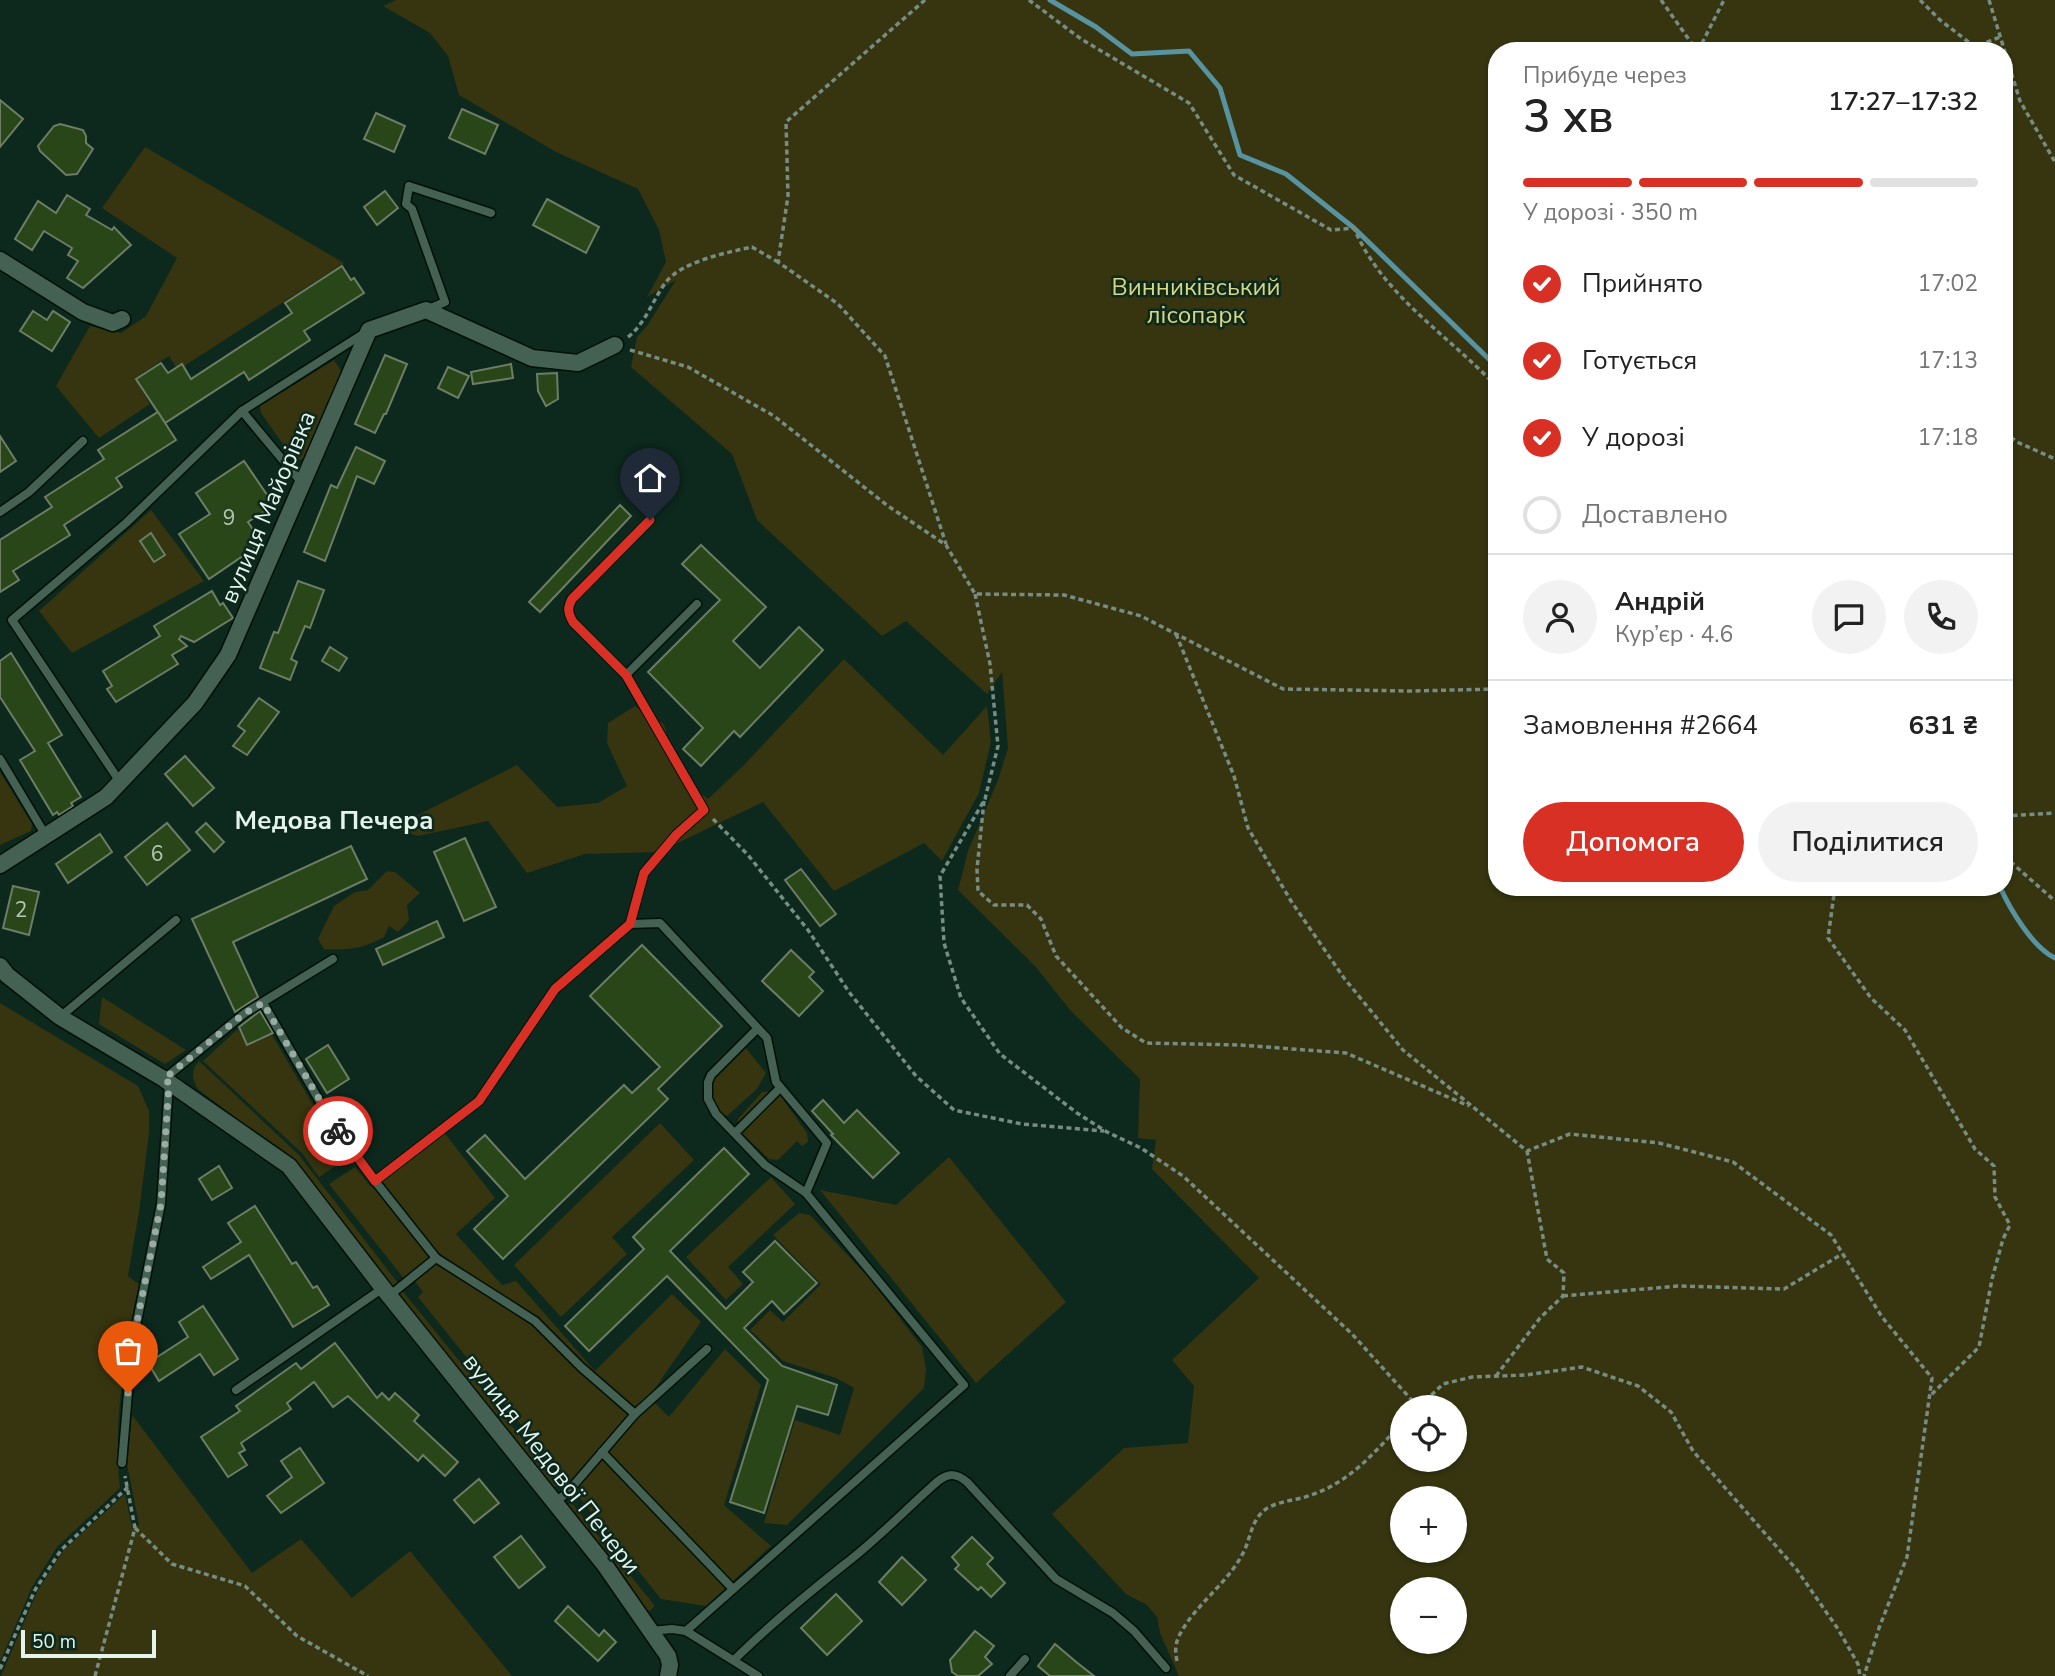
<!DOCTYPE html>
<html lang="uk">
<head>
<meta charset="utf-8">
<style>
  body { margin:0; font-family:"Nunito Sans",sans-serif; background:#f2f2f2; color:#222; height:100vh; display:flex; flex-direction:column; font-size:26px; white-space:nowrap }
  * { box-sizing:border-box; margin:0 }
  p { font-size:23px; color:#767676 }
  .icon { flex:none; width:38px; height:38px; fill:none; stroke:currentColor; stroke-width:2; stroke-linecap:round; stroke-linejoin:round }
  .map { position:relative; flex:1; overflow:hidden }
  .side { position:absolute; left:1488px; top:42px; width:525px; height:854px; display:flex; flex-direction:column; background:#fff; border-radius:28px; box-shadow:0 2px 5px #0004 }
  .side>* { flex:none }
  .fabs { position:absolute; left:1390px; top:1395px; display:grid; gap:14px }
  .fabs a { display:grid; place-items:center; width:77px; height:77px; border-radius:50%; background:#fff; box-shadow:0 2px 5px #0004; font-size:35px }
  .scale { position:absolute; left:21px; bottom:18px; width:135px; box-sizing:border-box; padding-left:7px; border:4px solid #e4f4ec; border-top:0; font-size:19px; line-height:24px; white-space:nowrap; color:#e4f4ec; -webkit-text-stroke:5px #0d281d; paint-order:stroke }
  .pin { position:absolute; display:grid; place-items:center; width:60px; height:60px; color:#fff; margin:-72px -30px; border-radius:50% 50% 50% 0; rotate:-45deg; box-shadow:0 0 7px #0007 }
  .pin .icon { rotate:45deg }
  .courier { position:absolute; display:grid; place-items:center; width:70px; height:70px; margin:-35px; border:5px solid #d93025; border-radius:50%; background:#fff; color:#222; box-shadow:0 2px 9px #0007 }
  .overview em { font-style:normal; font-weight:600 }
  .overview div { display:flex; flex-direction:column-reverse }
  .overview { display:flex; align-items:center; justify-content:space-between; height:119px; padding:0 35px }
  h1 { font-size:46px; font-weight:600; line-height:52px }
  .bar { display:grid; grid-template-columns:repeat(4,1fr); gap:10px 7px; align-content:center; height:84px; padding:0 35px }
  .bar i { height:9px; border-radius:5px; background:#e0e0e0 }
  .bar .selected { background:#d93025 }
  .bar p { grid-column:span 4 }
  .line { display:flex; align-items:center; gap:18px; padding:0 35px; border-top:2px solid #e0e0e0 }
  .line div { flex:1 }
  .round { display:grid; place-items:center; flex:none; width:74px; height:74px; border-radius:37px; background:#f2f2f2 }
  ol { padding:0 35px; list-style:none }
  li { display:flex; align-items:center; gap:21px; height:77px }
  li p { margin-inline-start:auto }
  li .icon { padding:7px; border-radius:50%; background:#d93025; color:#fff; stroke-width:4 }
  li:last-child { color:#767676 }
  li i { width:38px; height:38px; border:4px solid #e0e0e0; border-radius:50% }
  .cta { display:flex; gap:14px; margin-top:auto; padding:14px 35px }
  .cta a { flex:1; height:80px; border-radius:42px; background:#d93025; color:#fff; font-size:28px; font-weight:600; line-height:80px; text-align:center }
  .cta a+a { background:#f2f2f2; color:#222 }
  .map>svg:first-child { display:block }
  .green { fill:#363510; fill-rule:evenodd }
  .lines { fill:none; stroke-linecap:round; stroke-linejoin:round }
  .stream { stroke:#5793a0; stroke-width:5 }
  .building { fill:#284618; stroke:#6d7d66; stroke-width:2 }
  .service-casing { stroke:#001107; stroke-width:11 }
  .minor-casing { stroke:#001107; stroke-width:19 }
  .path { stroke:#778c83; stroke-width:3.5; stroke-dasharray:5 3.5; stroke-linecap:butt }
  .service { stroke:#456154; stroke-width:8 }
  .minor { stroke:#456154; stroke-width:16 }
  .done { stroke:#99ada4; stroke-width:7; stroke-dasharray:0 12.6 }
  .route { stroke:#d93025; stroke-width:9 }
  .labels { text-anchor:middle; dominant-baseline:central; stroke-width:5; stroke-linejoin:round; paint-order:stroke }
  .number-label { font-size:21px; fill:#b5c8b7 }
  .park-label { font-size:24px; fill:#d8d77f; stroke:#0d281d }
  .street-label { font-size:24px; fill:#e4f4ec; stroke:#0d281d }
  .neighbourhood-label { font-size:26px; font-weight:bold; fill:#e4f4ec; stroke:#0d281d }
</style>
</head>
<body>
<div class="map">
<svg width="2055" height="1676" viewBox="0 0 2055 1676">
  <rect width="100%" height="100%" fill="#0d281d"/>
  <g class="green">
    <path d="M396,0H2055V1676H1179L1160,1633L1157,1617L1147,1605L1126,1594L1052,1514L1124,1448L1188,1443L1194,1386L1172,1360L1259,1278L1152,1169L1156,1140L1138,1138L1140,1079L1071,1011L1035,966L958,890L968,851L998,780L1008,748L1002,672L987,694L906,621L882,636L757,520L732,454L631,367L637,337L647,326L676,280L647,297L666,262L659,230L638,189L556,152L459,95L448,56L430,33L383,6ZM1496,51H2004V887H1496ZM1402,1407H1454V1460H1402ZM1402,1498H1454V1550H1402ZM1402,1589H1454V1642H1402Z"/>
    <polygon points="145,147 344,263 178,370 169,356 135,378 150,404 99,438 56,386 90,326 121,333 146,316 177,258 102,208"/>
    <polygon points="334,360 342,372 304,459 294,460 261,413 260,406"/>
    <polygon points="151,510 204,581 72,653 39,611"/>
    <polygon points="844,659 943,755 987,706 991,742 979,793 942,861 924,843 834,891 763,802 659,852 585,854 527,873 488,821 418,836 392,828 517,765 557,807 598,803 627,786 607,743 608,723 635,706 664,724 677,775 708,799 743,766"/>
    <polygon points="0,772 32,824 31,831 0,845"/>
    <path d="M387,871L395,872L420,893L407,905L409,920L398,932L389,926L384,937C365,948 346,951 324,949L318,939L334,906L355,892L368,890Z"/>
    <polygon points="102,997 186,1050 165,1064 99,1024"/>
    <path d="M0,1003L138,1086L149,1111V1133L139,1212L128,1276L139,1284C125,1346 113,1425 120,1488L57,1547L32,1587L0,1662Z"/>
    <polygon points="238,1029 247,1046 272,1035 328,1130 348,1158 319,1177 302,1153 203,1061"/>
    <path d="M737,1045L745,1047L766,1073L757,1089L727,1116L715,1110C706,1079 706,1062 737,1045Z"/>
    <path d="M199,1061L299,1155L401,1287L388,1285L295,1162L199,1090C191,1080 191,1070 199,1061Z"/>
    <polygon points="777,1091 807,1133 808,1142 802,1146 797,1141 778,1160 769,1159 738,1130 738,1119 762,1092"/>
    <polygon points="660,1123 694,1160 612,1237 627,1254 561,1317 514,1265"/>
    <polygon points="443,1131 495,1198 456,1234 502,1285 516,1281 595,1371 672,1294 701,1322 649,1397 669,1417 725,1349 761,1385 724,1505 771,1546 706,1606 661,1599 418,1297 423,1292 411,1276 405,1280 329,1184 355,1167 371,1187"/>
    <polygon points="949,1157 1066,1302 976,1383 820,1190 896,1205"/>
    <polygon points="771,1177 795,1204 728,1267 743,1284 726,1300 686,1257"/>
    <polygon points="799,1213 810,1215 869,1278 922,1347 926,1369 924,1388 787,1525 764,1523 795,1420 840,1435 854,1388 836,1378 783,1361 750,1330 770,1310 783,1322 821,1284 773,1235"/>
    <polygon points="401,1289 559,1484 550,1491 392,1297"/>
    <polygon points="132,1415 252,1573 301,1539 352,1598 410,1551 512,1676 1,1676 37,1592 63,1551 125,1494 132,1527 139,1525 127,1464"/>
    <polygon points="571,1502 655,1606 648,1612 563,1508"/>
  </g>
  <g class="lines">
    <g class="stream">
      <polyline points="1050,0 1096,27 1132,54 1189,51 1220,88 1240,155 1286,174 1354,228 1496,366"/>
      <path d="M2000,887C2010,909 2033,948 2055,958"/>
    </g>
  </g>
  <g class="building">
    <polygon points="0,100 23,119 0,147"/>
    <polygon points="462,109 498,125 485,154 449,138"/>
    <polygon points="376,113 405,126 394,152 364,139"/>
    <polygon points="60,124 83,130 86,136 86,143 93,149 77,174 66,175 40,151 38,146 54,126"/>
    <polygon points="385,191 398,208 377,225 364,207"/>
    <polygon points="67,195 90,209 86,215 112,230 114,227 131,245 83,288 67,278 78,261 68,255 72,248 44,231 32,250 15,239 38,201 56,213"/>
    <polygon points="547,199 599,227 586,253 533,225"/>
    <polygon points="342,266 351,280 354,278 364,293 304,331 310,340 249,380 244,372 165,423 136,379 161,363 168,373 182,364 191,379 292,313 285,303"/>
    <polygon points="33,311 47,320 53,311 70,322 52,351 20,331"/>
    <polygon points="385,355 407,364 386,414 384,414 375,433 355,424"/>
    <polygon points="511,364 513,378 473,384 471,372"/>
    <polygon points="448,367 469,376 458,398 438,388"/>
    <polygon points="557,373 558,399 546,406 538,391 537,374"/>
    <polygon points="158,412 176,440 116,478 122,487 64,525 70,535 13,571 19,580 0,592 0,540 52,507 45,497 104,459 98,450"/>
    <polygon points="0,436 16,461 0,472"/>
    <polygon points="356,447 385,461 374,484 357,476 325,561 304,552 331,485 337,488"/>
    <polygon points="244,461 274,505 248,522 262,543 209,579 179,534 210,514 196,493"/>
    <polygon points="620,505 631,516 540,612 529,602"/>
    <polygon points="151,533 165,555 154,562 140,541"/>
    <polygon points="701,545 766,607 733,641 760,668 799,627 823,650 740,737 734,731 701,766 683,749 703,728 648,672 720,600 682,564"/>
    <polygon points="298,581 324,590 310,628 305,626 291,659 297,662 290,680 260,668 274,632 278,633"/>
    <polygon points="212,591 220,605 223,603 233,618 194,642 181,636 179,639 187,646 172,655 178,664 116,702 107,689 112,686 103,671 160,636 154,626"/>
    <polygon points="330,647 347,658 339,671 322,661"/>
    <polygon points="11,653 62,735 48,743 81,797 71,803 73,806 59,815 57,812 53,815 20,760 35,751 0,697 0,661"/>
    <polygon points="259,698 279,712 247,755 233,746 245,731 238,726"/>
    <polygon points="185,756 214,788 193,806 165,774"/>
    <polygon points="167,823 190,850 147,885 125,857"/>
    <polygon points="206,823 224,842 214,852 196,832"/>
    <polygon points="100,834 112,852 68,883 56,864"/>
    <polygon points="465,838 496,907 464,921 434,852"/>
    <polygon points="351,846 367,879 233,942 258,997 235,1012 192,919"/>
    <polygon points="801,869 836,914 820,926 785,880"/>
    <polygon points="13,886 39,892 29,935 3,928"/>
    <polygon points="437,921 444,937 383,965 376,949"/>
    <polygon points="642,945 722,1026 658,1089 668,1099 503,1259 474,1229 508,1196 467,1151 485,1135 525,1179 624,1085 632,1093 660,1067 590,996"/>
    <polygon points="791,950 814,972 809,977 823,991 799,1016 762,981"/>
    <polygon points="260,1011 273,1033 247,1045 239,1027"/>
    <polygon points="328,1045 349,1079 327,1093 306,1059"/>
    <polygon points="823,1100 844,1123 857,1110 899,1153 873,1178 831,1135 833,1134 812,1111"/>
    <polygon points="724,1148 749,1174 670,1251 726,1309 753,1282 743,1272 775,1241 817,1283 784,1314 772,1301 744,1328 782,1366 837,1385 828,1415 797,1406 764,1513 730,1502 768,1380 667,1276 589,1351 565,1326 644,1249 633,1237"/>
    <polygon points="219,1166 232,1188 212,1200 199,1179"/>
    <polygon points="255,1206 292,1264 296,1262 313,1288 317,1286 329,1305 293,1327 249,1255 211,1279 203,1267 241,1242 228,1223"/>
    <polygon points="203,1306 238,1359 214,1375 200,1354 159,1381 148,1363 188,1337 179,1322"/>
    <polygon points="335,1343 377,1398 382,1393 389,1400 395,1393 419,1415 414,1421 458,1462 445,1476 423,1455 418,1461 348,1396 333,1407 314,1382 287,1403 291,1409 241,1443 245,1450 239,1453 247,1465 228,1477 201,1437 240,1411 236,1406 296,1363 301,1369"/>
    <polygon points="300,1448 324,1483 281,1513 267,1496 292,1477 281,1461"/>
    <polygon points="479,1479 499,1503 474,1523 454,1500"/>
    <polygon points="521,1536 545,1567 519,1588 494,1557"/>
    <polygon points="972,1537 993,1558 987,1564 1005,1583 991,1597 981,1587 978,1590 955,1569 959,1565 952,1557"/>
    <polygon points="902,1557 926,1580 902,1605 879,1582"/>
    <polygon points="836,1594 862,1621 827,1655 801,1628"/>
    <polygon points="568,1606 599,1636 604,1630 616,1642 598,1661 555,1621"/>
    <polygon points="975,1631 994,1646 985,1657 992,1664 978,1676 958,1676 952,1672 950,1660"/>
    <polygon points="1055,1644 1075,1661 1094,1676 1050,1676 1038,1666"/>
  </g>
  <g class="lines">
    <g class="service-casing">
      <g id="service">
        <polyline points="426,310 445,302 412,209 406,204 409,186 491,213"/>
        <polyline points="242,411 366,332"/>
        <polyline points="0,512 29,492 83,441"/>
        <polyline points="626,675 697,604"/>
        <polyline points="0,759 46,836"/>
        <polyline points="120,782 12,620 126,523 242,411 302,483"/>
        <path d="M630,924L644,873L677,834L704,810L626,675L573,622C568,613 567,608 572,599L650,520"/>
        <polyline points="263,1003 334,1126 375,1181 436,1258 535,1321 581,1367 635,1414"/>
        <polyline points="60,1017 176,920"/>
        <polyline points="757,1029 711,1075 708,1082 708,1099 716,1114 765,1165 806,1193"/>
        <polyline points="164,1079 245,1013 333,959"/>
        <polyline points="735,1133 780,1088"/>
        <polyline points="375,1181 479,1101 555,989 630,924 660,923 767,1038 776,1082 827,1143 806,1193 964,1385 686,1631"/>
        <polyline points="389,1296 436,1258"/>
        <polyline points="236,1390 383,1288"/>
        <polyline points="602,1452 733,1589"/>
        <polyline points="122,1463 132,1346 161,1204 169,1083"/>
        <polyline points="555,1502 567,1493 635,1414 707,1349"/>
        <polyline points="651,1631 672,1629 686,1631 758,1676"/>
        <path d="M734,1660C769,1625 806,1595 845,1564C878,1539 907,1508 938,1481C949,1473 956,1473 967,1482L1056,1579L1113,1613L1134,1631L1166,1668"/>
        <polyline points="1010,1676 1025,1659"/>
      </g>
    </g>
    <g class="minor-casing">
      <g id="minor">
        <polyline points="0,260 83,312 113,323 122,319"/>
        <polyline points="0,865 106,797 195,703 228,655 369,330 426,310 532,358 578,363 615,345"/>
        <polyline points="0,966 7,975 60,1017 164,1079 289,1166 383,1288 604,1564 668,1656 670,1665 668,1676"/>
      </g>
    </g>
    <g class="path">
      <polyline points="925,0 786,122 788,196 778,262 838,304 885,356 946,544"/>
      <path d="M1029,0L1081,39L1189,103L1234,175L1331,230L1354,228C1382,295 1448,335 1496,386"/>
      <polyline points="1661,0 1697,51"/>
      <polyline points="1920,0 1940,20 1975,47 2000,37"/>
      <polyline points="1989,0 2020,101 2055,162"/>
      <polyline points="1698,51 1724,0"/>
      <path d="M628,337C646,323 653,299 666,282C681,262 728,252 752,247L778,262"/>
      <polyline points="630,350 688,367 774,416 888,506 946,545 975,594 1064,595 1141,616 1283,689 1411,691 1496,689"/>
      <polyline points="2004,432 2017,442 2055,459"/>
      <polyline points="975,594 990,664 998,746 985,799 940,876 944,943 961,998 1000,1054 1077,1113 1107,1132 1141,1148 1183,1176 1352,1334 1418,1407"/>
      <polyline points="1176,634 1234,776 1248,828 1291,901 1344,978 1403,1050 1527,1151 1570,1134 1659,1143 1733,1162 1831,1235 1882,1317 1932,1378 1907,1557 1879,1628 1864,1676"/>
      <polyline points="984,801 977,869 978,891 994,905 1027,905 1041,919 1056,956 1122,1028 1146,1043 1240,1045 1346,1053 1469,1106"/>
      <polyline points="2004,816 2055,813"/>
      <polyline points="713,819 748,855 808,930 849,992 916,1076 954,1110 1022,1124 1104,1131"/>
      <polyline points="2004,856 2055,901"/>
      <polyline points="1835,887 1828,938 1871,998 1905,1030 1975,1149 1994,1166 1995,1197 2010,1225 2003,1239 1992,1279 1979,1347 1930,1396"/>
      <polyline points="1563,1296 1678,1286 1784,1289 1842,1254"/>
      <polyline points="1496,1376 1540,1318 1563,1296 1564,1273 1547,1259 1527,1151"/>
      <polyline points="1419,1407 1443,1384 1472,1377 1526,1375 1582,1367 1638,1386 1671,1412 1693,1451 1797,1570 1838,1629 1858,1664 1860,1676"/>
      <polyline points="135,1528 172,1564 245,1586 297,1636 368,1676"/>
      <path d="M1177,1661C1175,1651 1175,1645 1179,1636C1195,1604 1229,1583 1244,1551C1251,1537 1251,1520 1266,1509C1280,1500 1296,1501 1311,1495C1350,1482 1375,1452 1402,1423"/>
      <polyline points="0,1669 35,1590 61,1550 128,1487"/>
      <polyline points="95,1676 135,1528 125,1476"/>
    </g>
    <use href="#service" class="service"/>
    <use href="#minor" class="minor"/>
  </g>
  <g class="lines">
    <polyline class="done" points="128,1393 132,1346 161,1204 169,1083 164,1079 245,1013 263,1003 338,1131"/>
    <path class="route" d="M338,1131L375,1181L479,1101L555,989L630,924L644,873L677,834L704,810L626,675L573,622C568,613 567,608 572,599L650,520"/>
  </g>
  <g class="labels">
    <g class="number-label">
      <text x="229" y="518">9</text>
      <text x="157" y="854">6</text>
      <text x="21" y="910">2</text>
    </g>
    <g class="park-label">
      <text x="1196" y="287">Винниківський<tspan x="1196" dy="28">лісопарк</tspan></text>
    </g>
    <g class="street-label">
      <text transform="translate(268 507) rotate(-67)">вулиця Майорівка</text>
      <text transform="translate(552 1464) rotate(52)">вулиця Медової Печери</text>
    </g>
    <g class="neighbourhood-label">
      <text x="334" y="820">Медова Печера</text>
    </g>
  </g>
</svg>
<div class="fabs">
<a><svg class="icon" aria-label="locate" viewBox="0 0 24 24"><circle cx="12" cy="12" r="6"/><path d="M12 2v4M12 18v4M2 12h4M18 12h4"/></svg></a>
<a>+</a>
<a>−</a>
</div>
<div class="scale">50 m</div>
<div class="pin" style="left:128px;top:1393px;background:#ea580c"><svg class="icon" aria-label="bag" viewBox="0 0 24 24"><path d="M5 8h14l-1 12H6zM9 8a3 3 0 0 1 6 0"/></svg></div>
<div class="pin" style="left:650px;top:520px;background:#1f2937"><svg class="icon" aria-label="home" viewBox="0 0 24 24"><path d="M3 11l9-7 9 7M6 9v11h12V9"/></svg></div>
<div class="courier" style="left:338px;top:1131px"><svg class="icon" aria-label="bike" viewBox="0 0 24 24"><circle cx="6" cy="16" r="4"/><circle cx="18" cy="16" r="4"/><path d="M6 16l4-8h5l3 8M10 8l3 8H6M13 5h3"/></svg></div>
<section class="side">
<div class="overview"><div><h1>3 хв</h1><p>Прибуде через</p></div><em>17:27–17:32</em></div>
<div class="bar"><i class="selected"></i><i class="selected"></i><i class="selected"></i><i></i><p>У дорозі · 350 m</p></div>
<ol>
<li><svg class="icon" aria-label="check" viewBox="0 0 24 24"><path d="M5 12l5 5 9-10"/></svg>Прийнято<p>17:02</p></li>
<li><svg class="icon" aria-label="check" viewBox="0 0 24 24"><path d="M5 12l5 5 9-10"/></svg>Готується<p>17:13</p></li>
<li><svg class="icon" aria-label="check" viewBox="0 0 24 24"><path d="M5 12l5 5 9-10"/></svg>У дорозі<p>17:18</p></li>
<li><i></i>Доставлено</li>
</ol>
<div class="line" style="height:126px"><a class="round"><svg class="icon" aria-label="person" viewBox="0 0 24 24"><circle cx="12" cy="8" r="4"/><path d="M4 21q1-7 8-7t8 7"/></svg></a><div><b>Андрій</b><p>Кур’єр · 4.6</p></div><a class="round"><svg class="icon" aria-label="chat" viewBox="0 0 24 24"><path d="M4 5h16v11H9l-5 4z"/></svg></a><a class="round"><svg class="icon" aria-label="phone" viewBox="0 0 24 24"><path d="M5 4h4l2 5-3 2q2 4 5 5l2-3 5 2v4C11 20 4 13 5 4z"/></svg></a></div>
<div class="line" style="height:91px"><div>Замовлення #2664</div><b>631 ₴</b></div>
<div class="cta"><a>Допомога</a><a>Поділитися</a></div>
</section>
</div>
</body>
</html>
